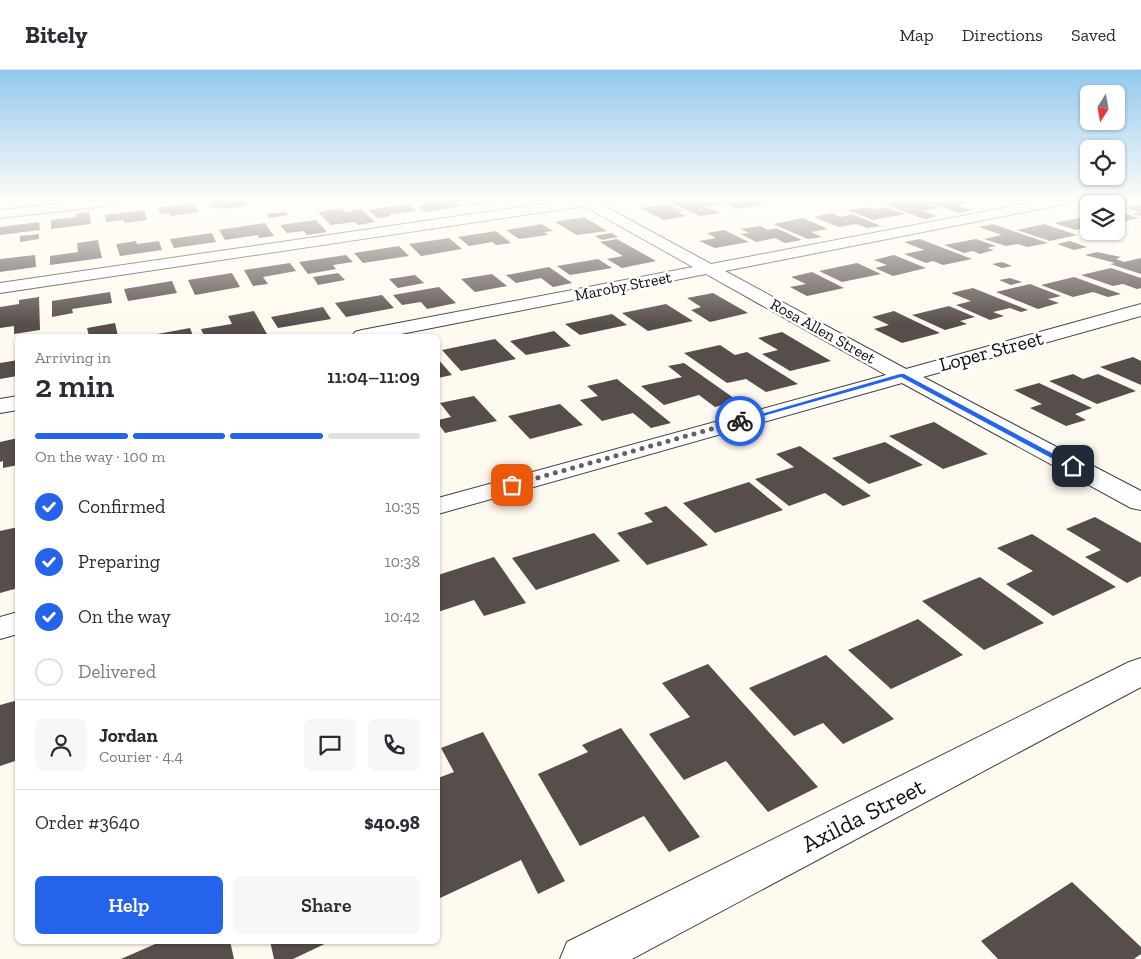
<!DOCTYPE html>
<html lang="en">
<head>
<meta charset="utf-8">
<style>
  body { margin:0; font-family:"Zilla Slab",serif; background:#f7f7f7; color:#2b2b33; height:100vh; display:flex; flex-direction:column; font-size:19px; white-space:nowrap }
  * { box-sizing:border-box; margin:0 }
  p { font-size:16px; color:#7c7c81 }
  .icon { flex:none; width:28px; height:28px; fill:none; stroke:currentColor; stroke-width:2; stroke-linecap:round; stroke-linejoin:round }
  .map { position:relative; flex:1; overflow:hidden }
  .sheet { position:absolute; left:15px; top:264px; width:425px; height:610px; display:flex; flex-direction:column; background:#fff; border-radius:8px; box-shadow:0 1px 4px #0004 }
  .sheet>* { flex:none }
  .needle { width:32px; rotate:191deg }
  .tools { position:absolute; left:1080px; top:15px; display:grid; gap:10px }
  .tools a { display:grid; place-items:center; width:45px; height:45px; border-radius:8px; background:#fff; box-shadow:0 1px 4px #0004; font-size:25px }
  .pin { position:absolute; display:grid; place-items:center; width:42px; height:42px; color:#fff; margin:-21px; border-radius:10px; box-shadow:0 2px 8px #0006 }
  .courier { position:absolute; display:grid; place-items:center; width:50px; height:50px; margin:-25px; border:4px solid #2563eb; border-radius:50%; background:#fff; color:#222; box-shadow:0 1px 6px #0007 }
  .head em { font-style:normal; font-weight:600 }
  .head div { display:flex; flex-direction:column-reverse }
  .head { display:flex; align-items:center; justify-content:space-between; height:85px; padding:0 20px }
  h1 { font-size:32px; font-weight:600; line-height:38px }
  .bar { display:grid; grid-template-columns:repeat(4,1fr); gap:8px 5px; align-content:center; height:60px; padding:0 20px }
  .bar i { height:6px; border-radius:4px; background:#e1e1e2 }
  .bar .current { background:#2563eb }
  .bar p { grid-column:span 4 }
  .line { display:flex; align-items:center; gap:12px; padding:0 20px; border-top:1px solid #e1e1e2 }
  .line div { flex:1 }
  .round { display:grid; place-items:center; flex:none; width:52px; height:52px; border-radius:8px; background:#f7f7f7 }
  ol { padding:0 20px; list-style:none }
  li { display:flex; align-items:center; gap:15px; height:55px }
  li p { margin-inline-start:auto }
  li .icon { padding:5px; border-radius:50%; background:#2563eb; color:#fff; stroke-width:4 }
  li:last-child { color:#7c7c81 }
  li i { width:28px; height:28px; border:2px solid #e1e1e2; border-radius:50% }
  .button { display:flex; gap:10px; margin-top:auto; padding:10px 20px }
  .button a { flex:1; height:58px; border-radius:8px; background:#2563eb; color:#fff; font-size:20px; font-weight:600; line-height:58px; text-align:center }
  .button a+a { background:#f7f7f7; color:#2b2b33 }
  header { display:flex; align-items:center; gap:30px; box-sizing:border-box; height:70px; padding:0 25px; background:#fff; border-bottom:1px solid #e1e1e2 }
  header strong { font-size:24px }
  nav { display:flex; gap:28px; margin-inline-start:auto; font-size:18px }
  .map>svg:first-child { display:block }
  .building { fill:#574d4a }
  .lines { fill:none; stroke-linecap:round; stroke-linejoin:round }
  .minor-casing { stroke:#414141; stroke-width:2 }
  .minor { fill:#fff; fill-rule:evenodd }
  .route { fill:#2563eb }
  .done { stroke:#62615d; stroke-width:5; stroke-dasharray:0 9 }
  .labels { text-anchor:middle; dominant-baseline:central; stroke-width:5; stroke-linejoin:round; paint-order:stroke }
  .far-street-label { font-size:16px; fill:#0e0e0e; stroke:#fff }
  .street-label { font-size:20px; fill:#0e0e0e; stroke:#fff }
  .near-street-label { font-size:24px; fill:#0e0e0e; stroke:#fff }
</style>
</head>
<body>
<header>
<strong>Bitely</strong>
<nav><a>Map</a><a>Directions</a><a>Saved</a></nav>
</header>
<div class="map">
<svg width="1141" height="889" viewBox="0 0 1141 889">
  <rect width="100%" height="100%" fill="#fffaef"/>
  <g class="building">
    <polygon points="216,131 245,131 248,136 222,139 220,137 211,138 207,132"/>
    <polygon points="423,131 454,131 462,136 425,142 418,136 428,135"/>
    <polygon points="464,131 494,131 494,132 470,135"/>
    <polygon points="686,131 710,131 720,135 707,137 720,143 700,146 671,133"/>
    <polygon points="717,131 754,131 764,135 737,139"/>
    <polygon points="895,131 919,131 940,138 922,141 937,146 925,149 881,133"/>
    <polygon points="935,131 965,131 971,132 956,135 972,140 959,143 927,132"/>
    <polygon points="194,133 198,142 171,146 170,143 160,144 158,138"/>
    <polygon points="408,134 416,141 389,144 391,146 378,148 368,140"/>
    <polygon points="666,134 683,141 678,142 686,146 664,150 640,138"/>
    <polygon points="1141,134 1141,146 1132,144 1141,142 1126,138"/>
    <polygon points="867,137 874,139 885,137 905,144 873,150 847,140"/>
    <polygon points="341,138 345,142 361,139 375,152 358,155 355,152 331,155 318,142"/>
    <polygon points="144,140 147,150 125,153 124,150 106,152 105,145"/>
    <polygon points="1116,141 1139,148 1116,153"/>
    <polygon points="89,142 91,154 51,159 51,150 76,147 76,144"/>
    <polygon points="285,142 288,145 269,148 266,144"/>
    <polygon points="831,143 840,147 852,144 881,156 867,158 856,154 839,157 814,147"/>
    <polygon points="584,147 607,161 577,165 555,152"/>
    <polygon points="1083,147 1089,149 1089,157 1076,160 1054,153"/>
    <polygon points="803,148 828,159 811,162 822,167 808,169 773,154"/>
    <polygon points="316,150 327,162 307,165 304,161 287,163 280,155"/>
    <polygon points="39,152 40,160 0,165 0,157"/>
    <polygon points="265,153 274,166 259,168 258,165 225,170 219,160"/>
    <polygon points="542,154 553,161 544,162 548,165 519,169 506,160"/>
    <polygon points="993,154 1048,173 1027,177 1018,174 1006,176 984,169 1002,165 979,157"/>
    <polygon points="1044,154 1077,165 1050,171 1017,160"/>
    <polygon points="760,156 768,160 776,158 802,170 785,173 775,168 756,172 741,164 749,163 741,159"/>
    <polygon points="724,160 749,172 715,178 699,171 716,168 707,163"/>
    <polygon points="496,161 511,173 496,175 492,172 469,176 458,167"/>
    <polygon points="212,163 216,172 174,178 170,169"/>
    <polygon points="611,163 618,167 602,170 595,166"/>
    <polygon points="39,164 39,169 20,172 20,166"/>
    <polygon points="449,168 462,179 421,186 409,174"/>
    <polygon points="617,169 656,191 622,198 607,189 623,186 600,172"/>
    <polygon points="920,169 972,189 943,195 933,191 926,193 904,184 924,180 904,172"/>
    <polygon points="976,169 996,176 987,178 994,180 980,184 973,181 964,183 944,175"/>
    <polygon points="98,170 102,188 50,195 50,186 78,182 77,173"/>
    <polygon points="136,171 137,174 159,171 162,180 120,186 116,174"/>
    <polygon points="1070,171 1087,177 1074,180 1057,174"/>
    <polygon points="399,176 409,186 363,193 354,183"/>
    <polygon points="1097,182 1121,187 1116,189 1124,192 1141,188 1141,204 1110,194 1115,193 1085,185"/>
    <polygon points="35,185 36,197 0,202 0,189"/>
    <polygon points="346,185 353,192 333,195 336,199 308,204 299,192"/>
    <polygon points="894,185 926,198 893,206 875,198 887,195 874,190"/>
    <polygon points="598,189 612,198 570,205 557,196"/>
    <polygon points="1002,192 1012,196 1002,198 992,194"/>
    <polygon points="290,193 296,201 263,207 268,214 253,216 244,200"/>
    <polygon points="857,193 881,204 842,212 819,201"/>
    <polygon points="549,197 572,213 553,217 541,208 516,213 506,205"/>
    <polygon points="1111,198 1141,208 1141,218 1137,219 1123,214 1113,216 1081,205"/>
    <polygon points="812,202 844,218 807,226 790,217 806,214 791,207"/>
    <polygon points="232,203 240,217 195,225 188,210"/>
    <polygon points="338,203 345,210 318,215 313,207"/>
    <polygon points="492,204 507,216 475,222 461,209"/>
    <polygon points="415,205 424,213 398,218 389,209"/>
    <polygon points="1074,207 1121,224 1108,227 1093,222 1073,227 1041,215"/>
    <polygon points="1010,208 1022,212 1011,215 999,210"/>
    <polygon points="172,211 177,223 128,231 124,219"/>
    <polygon points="1030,214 1061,226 1048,229 1059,233 1038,239 996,222"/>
    <polygon points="439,217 456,233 427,239 421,232 402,235 393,225"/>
    <polygon points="973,218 1028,240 1021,242 1010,238 993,242 1004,246 990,250 956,235 971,231 951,223"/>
    <polygon points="110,222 112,233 72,239 73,243 52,247 52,231"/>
    <polygon points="713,223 748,243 710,252 691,240 701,237 687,228"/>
    <polygon points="382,225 394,238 346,247 335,233"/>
    <polygon points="39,227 40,260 14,264 14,256 0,258 0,237 19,234 19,230"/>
    <polygon points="666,234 693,251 648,261 622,243"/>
    <polygon points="949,236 975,247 960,251 967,254 945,260 912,245"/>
    <polygon points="323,237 331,249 278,258 271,247"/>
    <polygon points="254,241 268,266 204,266 201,259 232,254 228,246"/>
    <polygon points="894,241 940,263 902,273 874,259 889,255 872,247"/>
    <polygon points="612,244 627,255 580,265 565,254"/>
    <polygon points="115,253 118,266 89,266 87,258"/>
    <polygon points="190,258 193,266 152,266 152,265"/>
    <polygon points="554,261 571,276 526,285 510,271"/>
    <polygon points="782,262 831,291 790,301 762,284 778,280 758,268"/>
    <polygon points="495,269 516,289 461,301 442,280"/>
    <polygon points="720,275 735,285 747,282 798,314 766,322 746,309 727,313 684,283"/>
    <polygon points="1133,287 1141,291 1141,315 1100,297"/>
    <polygon points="438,289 452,305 438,308"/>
    <polygon points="18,290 17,306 0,309 0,293"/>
    <polygon points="684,293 738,331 715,337 699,325 664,335 641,316 682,307 668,296"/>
    <polygon points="1073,304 1083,309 1098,304 1136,321 1097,334 1049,311"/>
    <polygon points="617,309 671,353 651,358 633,343 602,351 580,330 598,326 587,316"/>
    <polygon points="1039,313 1092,338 1075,344 1086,350 1066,356 1030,338 1042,334 1014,320"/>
    <polygon points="474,326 497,351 445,363 438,353 438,350 451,347 440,333"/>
    <polygon points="560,334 583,355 530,369 508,346"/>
    <polygon points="934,352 988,384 943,399 889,366"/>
    <polygon points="18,368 18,395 3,398 3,391 0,392 0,372"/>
    <polygon points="885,372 923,395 869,414 832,388"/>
    <polygon points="800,376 871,426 843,436 825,423 789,436 755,409 794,397 776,384"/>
    <polygon points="749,412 783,440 715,463 683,433"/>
    <polygon points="666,436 708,475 647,495 617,463 653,452 644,443"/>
    <polygon points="1095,447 1141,473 1141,506 1127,513 1085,487 1101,480 1066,459"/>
    <polygon points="18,457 18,518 0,523 0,461"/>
    <polygon points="594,463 620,491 536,520 512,488"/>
    <polygon points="1032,464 1116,517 1053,546 1006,514 1033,501 997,478"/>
    <polygon points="494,487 526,533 484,546 474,530 438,542 438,505"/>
    <polygon points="980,507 1044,553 984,580 922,531"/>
    <polygon points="918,549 963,585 891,619 848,580"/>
    <polygon points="826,585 894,649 843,674 823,653 794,666 749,618"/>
    <polygon points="708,594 818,717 768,742 726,691 684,710 649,664 690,647 662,613"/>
    <polygon points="18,630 18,690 0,696 0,635"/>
    <polygon points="621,658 700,767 669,782 644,746 580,776 538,704 588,682 582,675"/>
    <polygon points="483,662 565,811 538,824 521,790 438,829 438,708 454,702 441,678"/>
    <polygon points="1072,812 1141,877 1141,884 1134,889 998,889 981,871"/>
    <polygon points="162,871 230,871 234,889 121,889"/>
    <polygon points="270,871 331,871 293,889 274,889"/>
  </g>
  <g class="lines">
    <g class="minor-casing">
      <g id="minor">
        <polygon points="80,131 120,131 113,135 0,148 0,140"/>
        <polygon points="562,131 595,131 711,194 1040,131 1067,131 1065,134 1060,135 725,201 906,299 1141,234 1141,246 923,307 1141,421 1141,440 1131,438 902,313 438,444 438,428 886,305 706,204 391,266 352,266 355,262 362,260 693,197 584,136 0,223 0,213"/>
        <polygon points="18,326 18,340 0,343 0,329"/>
        <polygon points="18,542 18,564 0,569 0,547"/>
        <polygon points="1141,588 1141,617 632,889 560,889 567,872 1129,592"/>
      </g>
    </g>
    <use href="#minor" class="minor"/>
  </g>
  <linearGradient id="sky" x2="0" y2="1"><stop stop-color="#91c8ef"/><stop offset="0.51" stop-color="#fffdf8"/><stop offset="1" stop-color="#fffdf8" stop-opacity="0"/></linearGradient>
  <rect width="1141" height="255" fill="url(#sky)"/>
  <polygon class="route" points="900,304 904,304 1076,396 1070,398 901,307 742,352 737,351"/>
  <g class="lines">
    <polyline class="done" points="512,415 740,351"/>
  </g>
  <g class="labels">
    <g class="far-street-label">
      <text transform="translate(623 216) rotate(-11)">Maroby Street</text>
      <text transform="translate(823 261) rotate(29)">Rosa Allen Street</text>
    </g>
    <g class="street-label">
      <text transform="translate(991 281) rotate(-15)">Loper Street</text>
    </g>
    <g class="near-street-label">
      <text transform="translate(863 745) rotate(-27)">Axilda Street</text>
    </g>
  </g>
</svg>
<div class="tools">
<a><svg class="needle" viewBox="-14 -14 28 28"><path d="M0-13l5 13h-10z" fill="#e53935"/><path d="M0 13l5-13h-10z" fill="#7c7c81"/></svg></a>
<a><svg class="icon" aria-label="locate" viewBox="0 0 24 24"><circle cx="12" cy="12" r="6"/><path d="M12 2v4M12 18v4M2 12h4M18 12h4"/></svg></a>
<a><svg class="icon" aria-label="layers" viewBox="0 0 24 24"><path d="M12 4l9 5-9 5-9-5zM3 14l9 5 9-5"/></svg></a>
</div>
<div class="pin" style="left:512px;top:415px;background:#ea580c"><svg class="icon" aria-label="bag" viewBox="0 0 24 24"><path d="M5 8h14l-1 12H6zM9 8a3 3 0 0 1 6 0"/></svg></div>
<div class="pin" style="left:1073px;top:396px;background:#1f2937"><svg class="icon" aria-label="home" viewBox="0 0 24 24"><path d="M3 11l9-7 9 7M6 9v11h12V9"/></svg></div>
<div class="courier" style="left:740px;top:351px"><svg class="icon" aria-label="bike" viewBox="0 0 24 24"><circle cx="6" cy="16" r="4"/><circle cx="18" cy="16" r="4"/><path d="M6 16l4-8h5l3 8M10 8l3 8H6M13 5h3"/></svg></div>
<section class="sheet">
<div class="head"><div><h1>2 min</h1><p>Arriving in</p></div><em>11:04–11:09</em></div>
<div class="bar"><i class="current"></i><i class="current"></i><i class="current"></i><i></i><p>On the way · 100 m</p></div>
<ol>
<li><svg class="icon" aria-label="check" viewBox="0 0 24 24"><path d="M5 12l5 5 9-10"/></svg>Confirmed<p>10:35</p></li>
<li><svg class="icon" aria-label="check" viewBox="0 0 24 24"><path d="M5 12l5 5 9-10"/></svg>Preparing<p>10:38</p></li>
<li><svg class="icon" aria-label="check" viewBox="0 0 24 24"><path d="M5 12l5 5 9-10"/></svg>On the way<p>10:42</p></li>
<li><i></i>Delivered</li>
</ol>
<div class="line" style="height:90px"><a class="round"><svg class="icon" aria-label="person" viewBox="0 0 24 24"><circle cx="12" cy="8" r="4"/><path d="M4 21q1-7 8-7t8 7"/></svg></a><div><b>Jordan</b><p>Courier · 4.4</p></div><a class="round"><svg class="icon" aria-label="chat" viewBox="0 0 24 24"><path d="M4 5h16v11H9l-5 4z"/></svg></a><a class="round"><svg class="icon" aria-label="phone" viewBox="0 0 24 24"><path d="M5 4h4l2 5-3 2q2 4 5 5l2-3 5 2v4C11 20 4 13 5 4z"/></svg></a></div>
<div class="line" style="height:65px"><div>Order #3640</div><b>$40.98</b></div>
<div class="button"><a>Help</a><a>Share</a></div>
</section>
</div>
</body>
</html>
